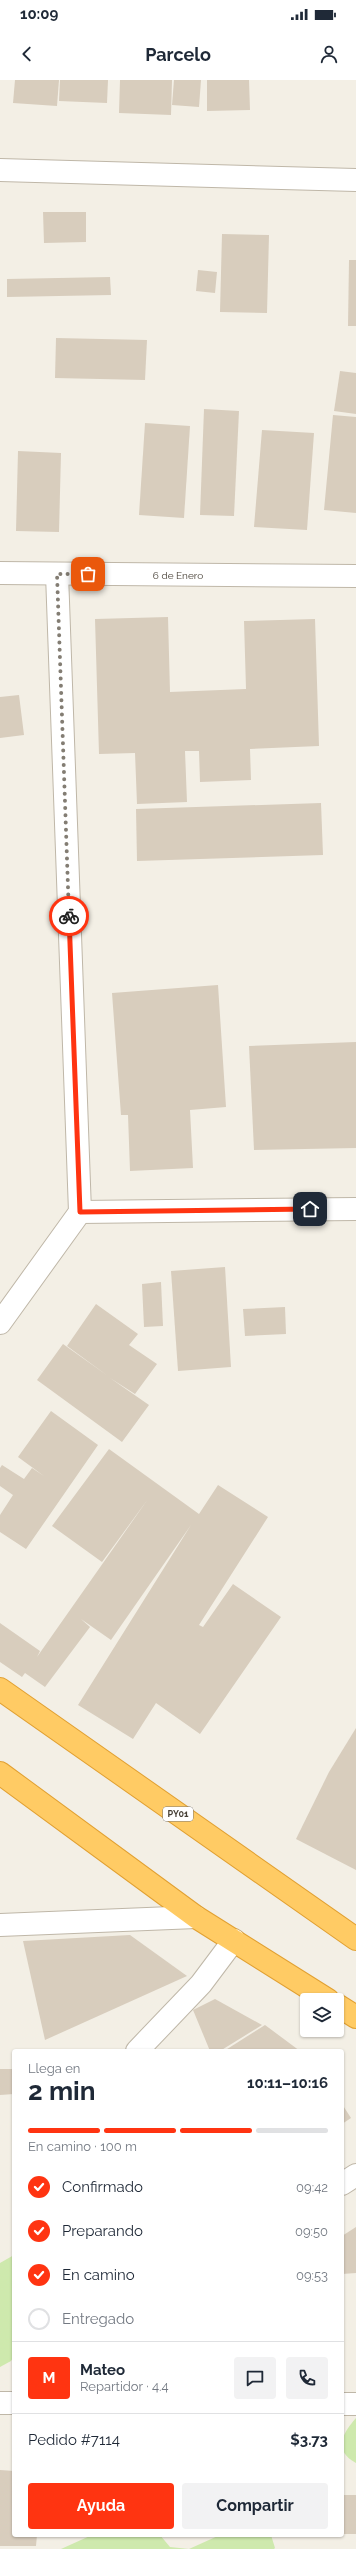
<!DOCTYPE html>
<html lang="es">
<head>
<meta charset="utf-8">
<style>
  body { margin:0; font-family:Raleway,sans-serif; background:#f2f2f3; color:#1f2937; height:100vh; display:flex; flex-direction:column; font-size:15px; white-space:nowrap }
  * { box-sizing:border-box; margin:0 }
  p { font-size:13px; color:#747a83 }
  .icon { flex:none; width:22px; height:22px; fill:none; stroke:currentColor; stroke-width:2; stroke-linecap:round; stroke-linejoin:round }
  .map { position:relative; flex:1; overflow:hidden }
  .panel { position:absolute; left:12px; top:1969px; width:332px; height:488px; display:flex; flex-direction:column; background:#fff; border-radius:4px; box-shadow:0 1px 3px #0004 }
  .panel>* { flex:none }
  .buttons { position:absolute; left:300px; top:1913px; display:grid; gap:8px }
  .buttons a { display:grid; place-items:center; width:44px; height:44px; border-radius:4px; background:#fff; box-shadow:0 1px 3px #0004; font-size:20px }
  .pin { position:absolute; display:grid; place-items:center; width:34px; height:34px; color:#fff; margin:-17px; border-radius:8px; box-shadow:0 2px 6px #0006 }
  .courier { position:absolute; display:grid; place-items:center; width:40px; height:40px; margin:-20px; border:3px solid #ff3411; border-radius:50%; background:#fff; color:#222; box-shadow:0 1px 5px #0007 }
  .head em { font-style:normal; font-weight:700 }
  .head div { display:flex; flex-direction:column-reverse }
  .head { display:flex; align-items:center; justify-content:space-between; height:68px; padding:0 16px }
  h1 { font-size:26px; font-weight:700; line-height:30px }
  .bar { display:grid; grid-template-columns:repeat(4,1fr); gap:6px 4px; align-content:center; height:48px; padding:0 16px }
  .bar i { height:5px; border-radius:3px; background:#e0e1e3 }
  .bar .selected { background:#ff3411 }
  .bar p { grid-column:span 4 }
  .line { display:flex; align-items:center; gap:10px; padding:0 16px; border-top:1px solid #e0e1e3 }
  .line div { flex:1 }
  .round { display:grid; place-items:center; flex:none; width:42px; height:42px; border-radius:4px; background:#f2f2f3 }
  ol { padding:0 16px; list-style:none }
  li { display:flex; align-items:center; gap:12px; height:44px }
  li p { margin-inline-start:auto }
  li .icon { padding:4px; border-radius:50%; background:#ff3411; color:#fff; stroke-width:4 }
  li:last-child { color:#747a83 }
  li i { width:22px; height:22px; border:2px solid #e0e1e3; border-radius:50% }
  .cta { display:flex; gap:8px; margin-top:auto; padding:8px 16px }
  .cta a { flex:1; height:46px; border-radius:4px; background:#ff3411; color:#fff; font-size:16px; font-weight:700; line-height:46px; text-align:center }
  .cta a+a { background:#f2f2f3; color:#1f2937 }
  .status { display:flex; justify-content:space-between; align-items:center; height:28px; padding:0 20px; background:#fff; direction:ltr }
  .status svg { height:11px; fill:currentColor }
  header { display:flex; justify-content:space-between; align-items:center; height:52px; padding:0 16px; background:#fff; font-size:18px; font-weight:700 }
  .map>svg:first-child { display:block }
  .green { fill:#cee9ad }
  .building { fill:#d8cdbd }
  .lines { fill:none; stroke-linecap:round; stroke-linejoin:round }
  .minor-casing { stroke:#bfb7a8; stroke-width:24 }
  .highway-casing { stroke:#e1a032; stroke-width:24 }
  .minor { stroke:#fff; stroke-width:22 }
  .highway { stroke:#ffcb64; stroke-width:22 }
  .done { stroke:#837d73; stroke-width:4; stroke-dasharray:0 7.2 }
  .route { stroke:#ff3411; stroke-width:5 }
  .labels { text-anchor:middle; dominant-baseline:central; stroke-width:3; stroke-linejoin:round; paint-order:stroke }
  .shield { fill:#fff; stroke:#7e7972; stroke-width:1 }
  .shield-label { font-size:9px; font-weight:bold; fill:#463f35 }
  .street-label { font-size:10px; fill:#463f35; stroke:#fff }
</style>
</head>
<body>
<div class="status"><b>10:09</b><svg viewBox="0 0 49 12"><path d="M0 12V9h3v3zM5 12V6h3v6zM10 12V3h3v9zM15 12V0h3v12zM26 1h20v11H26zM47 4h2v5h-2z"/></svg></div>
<header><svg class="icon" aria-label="back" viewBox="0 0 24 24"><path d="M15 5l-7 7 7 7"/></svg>Parcelo<svg class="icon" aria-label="person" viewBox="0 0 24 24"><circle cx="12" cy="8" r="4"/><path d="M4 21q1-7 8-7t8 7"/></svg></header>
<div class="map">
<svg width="356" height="2469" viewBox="0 0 356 2469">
  <rect width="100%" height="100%" fill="#f3efe5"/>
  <g class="green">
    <polygon points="14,2175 14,2276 11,2281 0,2287 0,2183"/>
    <path d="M356,2338V2383C332,2370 343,2353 356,2338Z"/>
    <polygon points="92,2455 160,2455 170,2467 189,2469 220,2455 271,2455 275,2468 274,2469 61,2469"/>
  </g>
  <g class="building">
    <polygon points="15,0 59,0 57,26 13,23"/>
    <polygon points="60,0 108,0 107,23 59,21"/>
    <polygon points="120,0 172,0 171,35 119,33"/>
    <polygon points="174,0 201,0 199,27 172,25"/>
    <polygon points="207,0 249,0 250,30 207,31"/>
    <polygon points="43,132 86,132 86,162 44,163"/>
    <polygon points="222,154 269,155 267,233 220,232"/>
    <polygon points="349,180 356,180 356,246 348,246"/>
    <polygon points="198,190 217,192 215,213 196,211"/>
    <polygon points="110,197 111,215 7,217 7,199"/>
    <polygon points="56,258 147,260 145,300 55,298"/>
    <polygon points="340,291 356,293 356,334 334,331"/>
    <polygon points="204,329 239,331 234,436 200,435"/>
    <polygon points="333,335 356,337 356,433 324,430"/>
    <polygon points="145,343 190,346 184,438 139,435"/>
    <polygon points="262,350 314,353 307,450 254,447"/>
    <polygon points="18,371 61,373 59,452 16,451"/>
    <polygon points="168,537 170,612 246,609 244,541 315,539 319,666 250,669 251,700 200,702 199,671 185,671 187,722 137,724 135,673 99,674 95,539"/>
    <polygon points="19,615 24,655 0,658 0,617"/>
    <polygon points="321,723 323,775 137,781 136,729"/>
    <polygon points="218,905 226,1027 190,1030 193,1088 130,1091 128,1035 121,1035 112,913"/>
    <polygon points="356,962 356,1068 254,1070 249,966"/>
    <polygon points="225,1187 231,1287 178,1291 171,1191"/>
    <polygon points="161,1202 163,1246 144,1247 142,1204"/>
    <polygon points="96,1224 138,1254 129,1265 157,1284 135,1314 110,1298 149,1325 122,1362 37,1300 63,1264 108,1296 67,1266"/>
    <polygon points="285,1227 286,1254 245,1256 243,1229"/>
    <polygon points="51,1331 98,1365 26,1469 0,1452 0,1435 13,1415 0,1406 0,1388 2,1385 24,1399 32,1388 44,1396 18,1377"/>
    <polygon points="109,1369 199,1434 218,1405 268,1437 199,1545 203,1547 233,1504 281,1537 200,1654 156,1623 133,1659 78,1625 191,1445 111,1560 81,1539 90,1547 45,1607 25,1593 22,1597 0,1582 0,1543 40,1571 37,1577 148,1419 102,1482 52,1446"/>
    <polygon points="356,1648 356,1790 296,1759 329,1692"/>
    <polygon points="130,1855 187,1896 45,1960 23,1861"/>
    <polygon points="215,1919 262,1945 220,1971 210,1971 193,1930"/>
    <polygon points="265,1945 300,1971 224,1971"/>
    <polygon points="0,1989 14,1989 14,2014 0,2015"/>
    <polygon points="342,2024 351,2038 342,2044"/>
    <polygon points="356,2147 356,2193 342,2194 342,2156"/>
    <polygon points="0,2390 14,2391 14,2455 37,2455 36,2466 0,2466"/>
    <rect x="342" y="2415" width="14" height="39"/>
  </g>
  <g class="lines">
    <g class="minor-casing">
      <g id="minor">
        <polyline points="0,90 356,100"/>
        <polyline points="0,493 356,496"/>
        <polyline points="80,1132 356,1129"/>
        <polyline points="0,1243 80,1132 57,494"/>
        <polyline points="0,1845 196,1837"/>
        <polyline points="137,1971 201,1904 234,1860"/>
        <polyline points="342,2104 356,2095"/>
        <polyline points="0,2323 14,2323"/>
        <polyline points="342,2324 356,2324"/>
      </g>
    </g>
    <g class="highway-casing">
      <g id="highway">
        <polyline points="0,1609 356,1859"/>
        <polyline points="0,1693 196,1837 328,1920"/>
        <polyline points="337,1925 356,1937"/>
      </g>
    </g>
    <use href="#minor" class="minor"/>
    <use href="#highway" class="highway"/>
  </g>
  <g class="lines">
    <polyline class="done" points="69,836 57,494 88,494"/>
    <polyline class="route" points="69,836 80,1132 310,1129"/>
  </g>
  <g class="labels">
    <rect class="shield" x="163" y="1727" width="30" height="14" rx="3"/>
    <g class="shield-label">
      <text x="178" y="1734">PY01</text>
    </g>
    <g class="street-label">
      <text x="178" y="495">6 de Enero</text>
    </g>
  </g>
</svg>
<div class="buttons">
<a><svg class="icon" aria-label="layers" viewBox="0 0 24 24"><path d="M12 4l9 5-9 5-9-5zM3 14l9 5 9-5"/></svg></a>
</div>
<div class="pin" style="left:88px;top:494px;background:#ea580c"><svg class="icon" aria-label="bag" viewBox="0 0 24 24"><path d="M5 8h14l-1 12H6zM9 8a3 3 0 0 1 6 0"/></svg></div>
<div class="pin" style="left:310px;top:1129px;background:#1f2937"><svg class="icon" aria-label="home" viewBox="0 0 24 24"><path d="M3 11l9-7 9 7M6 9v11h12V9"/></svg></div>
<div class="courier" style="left:69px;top:836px"><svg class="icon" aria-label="bike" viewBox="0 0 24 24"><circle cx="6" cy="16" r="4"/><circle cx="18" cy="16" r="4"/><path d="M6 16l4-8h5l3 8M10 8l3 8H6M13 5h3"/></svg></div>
<section class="panel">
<div class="head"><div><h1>2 min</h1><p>Llega en</p></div><em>10:11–10:16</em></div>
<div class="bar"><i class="selected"></i><i class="selected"></i><i class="selected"></i><i></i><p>En camino · 100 m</p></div>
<ol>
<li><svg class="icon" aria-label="check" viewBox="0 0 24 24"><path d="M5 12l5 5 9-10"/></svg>Confirmado<p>09:42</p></li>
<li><svg class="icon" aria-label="check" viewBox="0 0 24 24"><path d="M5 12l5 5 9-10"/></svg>Preparando<p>09:50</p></li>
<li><svg class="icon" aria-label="check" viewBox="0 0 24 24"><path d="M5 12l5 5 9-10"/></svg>En camino<p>09:53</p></li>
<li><i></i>Entregado</li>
</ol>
<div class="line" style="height:72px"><b class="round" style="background:#ff3411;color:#fff">M</b><div><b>Mateo</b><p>Repartidor · 4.4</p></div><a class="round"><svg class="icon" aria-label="chat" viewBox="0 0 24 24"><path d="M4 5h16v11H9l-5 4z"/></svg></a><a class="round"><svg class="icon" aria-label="phone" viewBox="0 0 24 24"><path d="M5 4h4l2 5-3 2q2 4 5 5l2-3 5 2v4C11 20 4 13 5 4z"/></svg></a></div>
<div class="line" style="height:52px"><div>Pedido #7114</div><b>$3.73</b></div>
<div class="cta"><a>Ayuda</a><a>Compartir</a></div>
</section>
</div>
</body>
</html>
